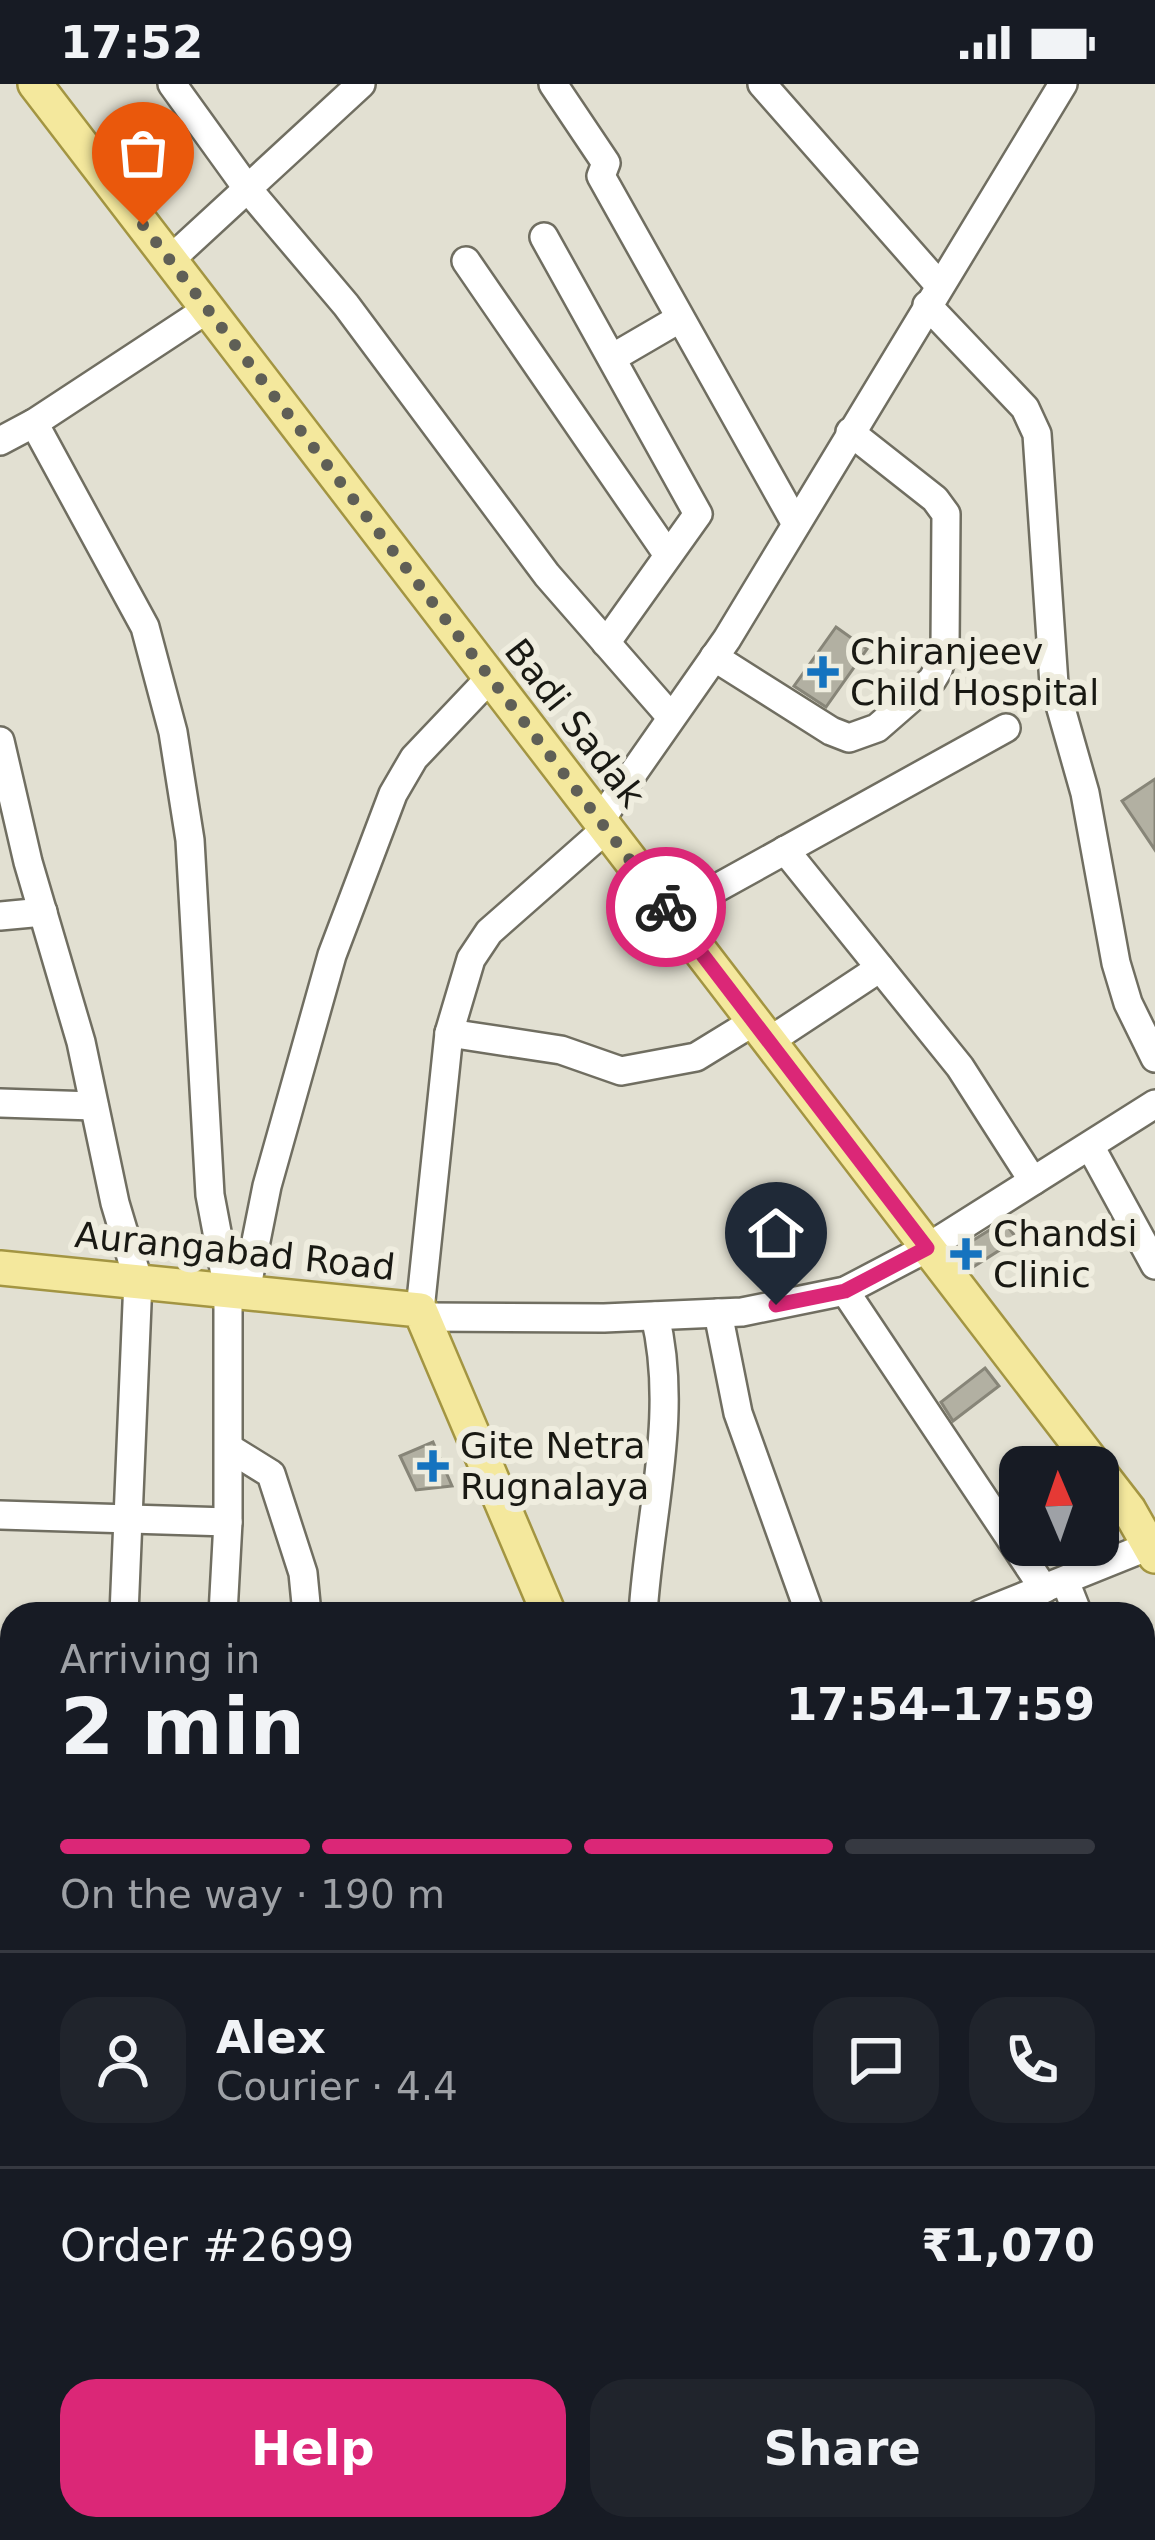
<!DOCTYPE html>
<html lang="en">
<head>
<meta charset="utf-8">
<style>
  body { margin:0; font-family:"DejaVu Sans",sans-serif; background:#20242c; color:#f1f3f6; height:100vh; display:flex; flex-direction:column; font-size:45px; white-space:nowrap }
  * { box-sizing:border-box; margin:0 }
  p { font-size:39px; color:#9ea1a6 }
  .icon { flex:none; width:66px; height:66px; fill:none; stroke:currentColor; stroke-width:2; stroke-linecap:round; stroke-linejoin:round }
  .map { position:relative; flex:1; overflow:hidden }
  .drawer { position:absolute; left:0px; top:1518px; width:1155px; height:939px; display:flex; flex-direction:column; background:#171b24; border-radius:36px 36px 0 0; box-shadow:0 3px 9px #0004 }
  .drawer>* { flex:none }
  .needle { width:78px; rotate:358deg }
  .tools { position:absolute; left:999px; top:1362px; display:grid; gap:24px }
  .tools a { display:grid; place-items:center; width:120px; height:120px; border-radius:24px; background:#171b24; box-shadow:0 3px 9px #0004; font-size:60px }
  .pin { position:absolute; display:grid; place-items:center; width:102px; height:102px; color:#fff; margin:-123px -51px; border-radius:50% 50% 50% 0; rotate:-45deg; box-shadow:0 0 12px #0007 }
  .pin .icon { rotate:45deg }
  .courier { position:absolute; display:grid; place-items:center; width:120px; height:120px; margin:-60px; border:9px solid #db2777; border-radius:50%; background:#fff; color:#222; box-shadow:0 3px 15px #0007 }
  .overview em { font-style:normal; font-weight:700 }
  .overview div { display:flex; flex-direction:column-reverse }
  .overview { display:flex; align-items:center; justify-content:space-between; height:204px; padding:0 60px }
  h1 { font-size:78px; font-weight:700; line-height:90px }
  .bar { display:grid; grid-template-columns:repeat(4,1fr); gap:18px 12px; align-content:center; height:144px; padding:0 60px }
  .bar i { height:15px; border-radius:9px; background:#363941 }
  .bar .selected { background:#db2777 }
  .bar p { grid-column:span 4 }
  .line { display:flex; align-items:center; gap:30px; padding:0 60px; border-top:3px solid #363941 }
  .line div { flex:1 }
  .round { display:grid; place-items:center; flex:none; width:126px; height:126px; border-radius:36px; background:#20242c }
  .action { display:flex; gap:24px; margin-top:auto; padding:24px 60px }
  .action a { flex:1; height:138px; border-radius:36px; background:#db2777; color:#fff; font-size:48px; font-weight:700; line-height:138px; text-align:center }
  .action a+a { background:#20242c; color:#f1f3f6 }
  .status { display:flex; justify-content:space-between; align-items:center; height:84px; padding:0 60px; background:#171b24; direction:ltr }
  .status svg { height:33px; fill:currentColor }
  .map>svg:first-child { display:block }
  .building { fill:#b2b0a2; stroke:#878578; stroke-width:3 }
  .lines { fill:none; stroke-linecap:round; stroke-linejoin:round }
  .minor-casing { stroke:#706e61; stroke-width:32 }
  .major-casing { stroke:#a39542; stroke-width:38 }
  .minor { stroke:#fff; stroke-width:27 }
  .major { stroke:#f4e89d; stroke-width:33 }
  .done { stroke:#5f5f56; stroke-width:12; stroke-dasharray:0 21.6 }
  .route { stroke:#db2777; stroke-width:15 }
  .poi-dot { fill:#1573bf; stroke:#efeddf; stroke-width:4.5 }
  .labels { text-anchor:middle; dominant-baseline:central; stroke-width:12; stroke-linejoin:round; paint-order:stroke }
  .poi-label { font-size:36px; fill:#191913; stroke:#efeddf; text-anchor:start }
  .street-label { font-size:36px; fill:#191913; stroke:#efeddf }
</style>
</head>
<body>
<div class="status"><b>17:52</b><svg viewBox="0 0 49 12"><path d="M0 12V9h3v3zM5 12V6h3v6zM10 12V3h3v9zM15 12V0h3v12zM26 1h20v11H26zM47 4h2v5h-2z"/></svg></div>
<div class="map">
<svg width="1155" height="2456" viewBox="0 0 1155 2456">
  <rect width="100%" height="100%" fill="#e2e0d2"/>
  <g class="building">
    <polygon points="836,543 867,565 826,623 794,602"/>
    <polygon points="1155,695 1155,766 1122,717"/>
    <polygon points="1004,1137 1017,1155 970,1185 956,1167"/>
    <polygon points="985,1284 999,1302 953,1337 941,1318"/>
    <polygon points="433,1358 452,1402 416,1406 400,1372"/>
  </g>
  <g class="lines">
    <g class="minor-casing">
      <g id="minor">
        <polyline points="172,0 247,104 346,221 547,491 671,633"/>
        <polyline points="553,0 606,79 601,92 796,440"/>
        <polyline points="762,0 939,201"/>
        <polyline points="544,153 698,430 606,559"/>
        <polyline points="170,176 361,0"/>
        <polyline points="466,177 668,471"/>
        <polyline points="927,221 1025,324 1037,350 1054,600 1085,709 1116,879 1128,919 1155,974"/>
        <polyline points="612,274 679,235"/>
        <polyline points="34,339 145,543 173,648 190,756 210,1111 228,1206 228,1438 223,1530"/>
        <polyline points="0,357 34,339 206,226"/>
        <polyline points="714,573 831,647 849,654 877,644 932,596 938,586 945,563 946,430 935,415 850,348"/>
        <polyline points="0,657 28,778 81,958 115,1119 138,1196 124,1530"/>
        <polyline points="601,735 727,555 1063,0"/>
        <polyline points="785,766 960,983 1033,1097"/>
        <polyline points="670,830 1006,644"/>
        <polyline points="0,832 43,828"/>
        <polyline points="449,949 561,966 621,987 696,973 753,938"/>
        <polyline points="768,958 880,884"/>
        <polyline points="0,1019 94,1022"/>
        <polyline points="1090,1062 1155,1181"/>
        <polyline points="246,1207 267,1102 332,871 393,710 414,674 490,594"/>
        <polyline points="845,1207 1044,1505"/>
        <polyline points="420,1226 449,949 471,875 489,848 607,744"/>
        <polyline points="718,1229 738,1329 810,1530"/>
        <polyline points="424,1233 604,1234 742,1228 845,1207 927,1164 1155,1020"/>
        <polyline points="229,1364 271,1390 303,1489 307,1530"/>
        <polyline points="0,1431 228,1438"/>
        <polyline points="1065,1497 1078,1530"/>
        <path d="M643,1530C649,1431 679,1330 655,1232"/>
        <polyline points="980,1530 1149,1462"/>
        <polyline points="0,1624 12,1623"/>
        <polyline points="1143,1731 1155,1728"/>
        <polyline points="0,1894 12,1895"/>
        <polyline points="0,2441 12,2441"/>
        <polyline points="181,2445 339,2456"/>
        <polyline points="457,2445 457,2456"/>
        <polyline points="931,2445 931,2456"/>
      </g>
    </g>
    <g class="major-casing">
      <g id="major">
        <polyline points="35,0 1096,1383"/>
        <polyline points="0,1184 420,1226 549,1530"/>
        <polyline points="1098,1386 1129,1426 1155,1472"/>
        <polyline points="1143,2108 1155,2119"/>
      </g>
    </g>
    <use href="#minor" class="minor"/>
    <use href="#major" class="major"/>
  </g>
  <g class="lines">
    <polyline class="done" points="143,141 666,823"/>
    <polyline class="route" points="666,823 927,1164 845,1207 776,1221"/>
  </g>
  <g class="poi-dot">
    <path d="M817 570h12v12h12v12h-12v12h-12v-12h-12v-12h12z"/>
    <path d="M960 1152h12v12h12v12h-12v12h-12v-12h-12v-12h12z"/>
    <path d="M427 1364h12v12h12v12h-12v12h-12v-12h-12v-12h12z"/>
  </g>
  <g class="labels">
    <g class="poi-label">
      <text x="850" y="567">Chiranjeev<tspan x="850" dy="41">Child Hospital</tspan></text>
      <text x="993" y="1149">Chandsi<tspan x="993" dy="41">Clinic</tspan></text>
      <text x="460" y="1361">Gite Netra<tspan x="460" dy="41">Rugnalaya</tspan></text>
    </g>
    <g class="street-label">
      <text transform="translate(575 639) rotate(52)">Badi Sadak</text>
      <text transform="translate(235 1167) rotate(6)">Aurangabad Road</text>
    </g>
  </g>
</svg>
<div class="tools">
<a><svg class="needle" viewBox="-14 -14 28 28"><path d="M0-13l5 13h-10z" fill="#e53935"/><path d="M0 13l5-13h-10z" fill="#9ea1a6"/></svg></a>
</div>
<div class="pin" style="left:143px;top:141px;background:#ea580c"><svg class="icon" aria-label="bag" viewBox="0 0 24 24"><path d="M5 8h14l-1 12H6zM9 8a3 3 0 0 1 6 0"/></svg></div>
<div class="pin" style="left:776px;top:1221px;background:#1f2937"><svg class="icon" aria-label="home" viewBox="0 0 24 24"><path d="M3 11l9-7 9 7M6 9v11h12V9"/></svg></div>
<div class="courier" style="left:666px;top:823px"><svg class="icon" aria-label="bike" viewBox="0 0 24 24"><circle cx="6" cy="16" r="4"/><circle cx="18" cy="16" r="4"/><path d="M6 16l4-8h5l3 8M10 8l3 8H6M13 5h3"/></svg></div>
<section class="drawer">
<div class="overview"><div><h1>2 min</h1><p>Arriving in</p></div><em>17:54–17:59</em></div>
<div class="bar"><i class="selected"></i><i class="selected"></i><i class="selected"></i><i></i><p>On the way · 190 m</p></div>
<div class="line" style="height:216px"><a class="round"><svg class="icon" aria-label="person" viewBox="0 0 24 24"><circle cx="12" cy="8" r="4"/><path d="M4 21q1-7 8-7t8 7"/></svg></a><div><b>Alex</b><p>Courier · 4.4</p></div><a class="round"><svg class="icon" aria-label="chat" viewBox="0 0 24 24"><path d="M4 5h16v11H9l-5 4z"/></svg></a><a class="round"><svg class="icon" aria-label="phone" viewBox="0 0 24 24"><path d="M5 4h4l2 5-3 2q2 4 5 5l2-3 5 2v4C11 20 4 13 5 4z"/></svg></a></div>
<div class="line" style="height:156px"><div>Order #2699</div><b>₹1,070</b></div>
<div class="action"><a>Help</a><a>Share</a></div>
</section>
</div>
</body>
</html>
